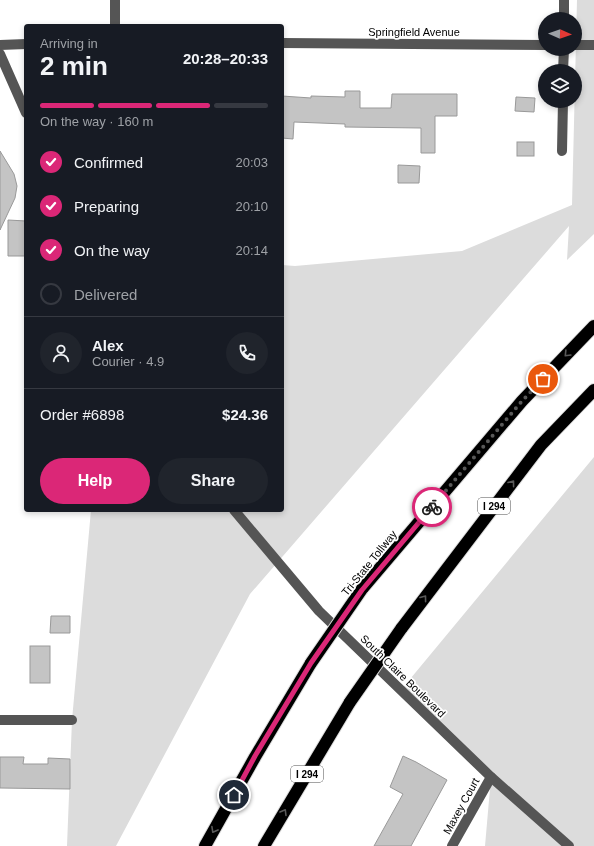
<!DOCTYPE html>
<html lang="en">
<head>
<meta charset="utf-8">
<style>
  body { margin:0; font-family:Helvetica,sans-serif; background:#20242c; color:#f1f3f6; height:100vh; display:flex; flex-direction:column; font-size:15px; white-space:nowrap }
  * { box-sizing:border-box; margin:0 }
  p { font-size:13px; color:#9ea1a6 }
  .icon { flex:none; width:22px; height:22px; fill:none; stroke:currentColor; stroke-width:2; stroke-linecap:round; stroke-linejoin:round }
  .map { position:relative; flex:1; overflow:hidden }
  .panel { position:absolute; left:24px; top:24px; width:260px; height:488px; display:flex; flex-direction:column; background:#171b24; border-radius:4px; box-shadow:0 2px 6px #0003 }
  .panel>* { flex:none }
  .needle { width:26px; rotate:92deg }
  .controls { position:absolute; left:538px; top:12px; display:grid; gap:8px }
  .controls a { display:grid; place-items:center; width:44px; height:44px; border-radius:50%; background:#171b24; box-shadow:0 2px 6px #0003; font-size:20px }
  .pin { position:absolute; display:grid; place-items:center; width:34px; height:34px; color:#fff; margin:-17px; border:2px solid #fff; border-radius:50%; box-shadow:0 1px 4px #0007 }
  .courier { position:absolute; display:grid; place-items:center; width:40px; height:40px; margin:-20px; border:3px solid #db2777; border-radius:50%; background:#fff; color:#222; box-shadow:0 1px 5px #0007 }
  .overview em { font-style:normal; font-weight:700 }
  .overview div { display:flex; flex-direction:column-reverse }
  .overview { display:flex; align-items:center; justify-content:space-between; height:68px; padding:0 16px }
  h1 { font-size:26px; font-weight:700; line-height:30px }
  .bar { display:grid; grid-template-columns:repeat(4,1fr); gap:6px 4px; align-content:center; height:48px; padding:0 16px }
  .bar i { height:5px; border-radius:3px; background:#363941 }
  .bar .selected { background:#db2777 }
  .bar p { grid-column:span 4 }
  .line { display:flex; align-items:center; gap:10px; padding:0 16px; border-top:1px solid #363941 }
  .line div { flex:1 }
  .round { display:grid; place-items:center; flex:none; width:42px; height:42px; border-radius:21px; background:#20242c }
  ol { padding:0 16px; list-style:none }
  li { display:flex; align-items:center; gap:12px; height:44px }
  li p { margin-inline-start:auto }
  li .icon { padding:4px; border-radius:50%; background:#db2777; color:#fff; stroke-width:4 }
  li:last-child { color:#9ea1a6 }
  li i { width:22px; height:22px; border:2px solid #363941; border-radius:50% }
  .primary-button { display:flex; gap:8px; margin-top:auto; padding:8px 16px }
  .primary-button a { flex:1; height:46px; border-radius:24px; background:#db2777; color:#fff; font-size:16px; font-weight:700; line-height:46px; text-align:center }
  .primary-button a+a { background:#20242c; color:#f1f3f6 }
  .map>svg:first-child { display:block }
  .green { fill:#dcdcdc }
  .building { fill:#c4c4c4; stroke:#999 }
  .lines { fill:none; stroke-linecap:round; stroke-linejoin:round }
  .highway-casing { stroke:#dbdbdb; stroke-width:14 }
  .minor { stroke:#555; stroke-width:10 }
  .highway { stroke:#000; stroke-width:12 }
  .highway-bridge-casing { stroke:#dbdbdb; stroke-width:14; stroke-linecap:butt }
  .highway-bridge { stroke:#000; stroke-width:12 }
  .oneway { stroke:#595959 }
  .done { stroke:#595959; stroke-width:4; stroke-dasharray:0 7.2 }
  .route { stroke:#db2777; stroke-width:5 }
  .labels { text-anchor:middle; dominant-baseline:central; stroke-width:3.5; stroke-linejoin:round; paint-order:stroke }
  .shield { fill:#fff; stroke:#4c4c4c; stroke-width:1 }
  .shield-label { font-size:10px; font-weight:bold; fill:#000 }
  .street-label { font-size:11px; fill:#000; stroke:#fff }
</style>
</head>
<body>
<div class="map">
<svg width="594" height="846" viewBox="0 0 594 846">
  <rect width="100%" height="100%" fill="#fff"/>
  <g class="green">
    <polygon points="577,0 594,0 594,234 567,260 569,226 250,594 116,846 67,846 72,720 91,510 282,510 282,265 295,266 462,251 572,205"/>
    <polygon points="594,457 594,846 485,846 491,777 401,690"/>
  </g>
  <g class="building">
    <polygon points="345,91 360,91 360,108 391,108 392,94 457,94 457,116 435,116 435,153 421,153 421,128 345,127 345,124 294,122 293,139 282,138 282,96 311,98 311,96 345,97"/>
    <polygon points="516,97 535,98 534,112 515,111"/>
    <rect x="517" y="142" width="17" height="14"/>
    <polygon points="0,151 14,174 17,186 15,198 0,230"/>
    <polygon points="398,165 420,166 419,183 398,183"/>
    <polygon points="8,220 26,221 26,256 8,256"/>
    <polygon points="51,616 70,616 70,633 50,633"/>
    <rect x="30" y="646" width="20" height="37"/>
    <polygon points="403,756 416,762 447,780 411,846 374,846 403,794 390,787"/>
    <polygon points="0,757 24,757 23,764 48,764 48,758 70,759 70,789 0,788"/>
  </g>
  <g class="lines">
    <g class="highway-casing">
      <g id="highway">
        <polyline points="362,589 522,401 594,326"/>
        <polyline points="401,629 541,445 594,390"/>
        <polyline points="205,846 255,757 311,663"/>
        <polyline points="264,846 350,702"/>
      </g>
    </g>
    <g class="minor">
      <polyline points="564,19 564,0"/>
      <polyline points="115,26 115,0"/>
      <polyline points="282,43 545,45"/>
      <polyline points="0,45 26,44"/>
      <polyline points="575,45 594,45"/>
      <polyline points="0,54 26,113"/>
      <polyline points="563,71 564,49"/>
      <polyline points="562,151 563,101"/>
      <polyline points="234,510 319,611 491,777 569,846"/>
      <polyline points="0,720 72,720"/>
      <polyline points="452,846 491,777"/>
    </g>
    <use href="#highway" class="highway"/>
    <g class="highway-bridge-casing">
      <g id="highway-bridge">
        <polyline points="311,663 362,589"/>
        <polyline points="350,702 401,629"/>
      </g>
    </g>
    <use href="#highway-bridge" class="highway-bridge"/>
  </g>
  <defs><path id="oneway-chevron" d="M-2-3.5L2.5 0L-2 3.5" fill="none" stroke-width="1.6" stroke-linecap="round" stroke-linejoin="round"/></defs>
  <g class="oneway">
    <use href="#oneway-chevron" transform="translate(567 354) rotate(134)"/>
    <use href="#oneway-chevron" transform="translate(512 483) rotate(-53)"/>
    <use href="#oneway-chevron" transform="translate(424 598) rotate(-53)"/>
    <use href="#oneway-chevron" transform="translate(284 812) rotate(-59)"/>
    <use href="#oneway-chevron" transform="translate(214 830) rotate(119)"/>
  </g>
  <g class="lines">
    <polyline class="done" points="432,507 522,401 543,379"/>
    <polyline class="route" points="234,795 255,756 311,663 362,590 432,507"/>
  </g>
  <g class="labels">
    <g class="shield">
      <rect x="478" y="498" width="32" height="16" rx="3"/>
      <rect x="291" y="766" width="32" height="16" rx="3"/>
    </g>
    <g class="shield-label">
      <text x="494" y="506">I 294</text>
      <text x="307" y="774">I 294</text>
    </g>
    <g class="street-label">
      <text x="414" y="32">Springfield Avenue</text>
      <text transform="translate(369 563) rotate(-51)">Tri-State Tollway</text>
      <text transform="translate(403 676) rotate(44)">South Claire Boulevard</text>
      <text transform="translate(461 806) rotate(-61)">Maxey Court</text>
    </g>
  </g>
</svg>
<div class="controls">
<a><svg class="needle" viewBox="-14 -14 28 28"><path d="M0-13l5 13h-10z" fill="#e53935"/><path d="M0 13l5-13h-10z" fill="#9ea1a6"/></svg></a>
<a><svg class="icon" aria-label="layers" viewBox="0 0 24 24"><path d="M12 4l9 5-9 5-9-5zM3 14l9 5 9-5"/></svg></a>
</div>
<div class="pin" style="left:543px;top:379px;background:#ea580c"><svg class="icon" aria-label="bag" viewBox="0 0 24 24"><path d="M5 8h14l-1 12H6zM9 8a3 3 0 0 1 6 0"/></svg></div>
<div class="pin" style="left:234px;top:795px;background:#1f2937"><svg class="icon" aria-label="home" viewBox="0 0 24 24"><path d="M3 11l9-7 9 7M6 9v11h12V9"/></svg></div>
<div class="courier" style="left:432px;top:507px"><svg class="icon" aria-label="bike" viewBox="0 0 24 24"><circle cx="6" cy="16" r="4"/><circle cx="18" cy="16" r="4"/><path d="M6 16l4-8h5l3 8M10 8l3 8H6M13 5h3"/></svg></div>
<section class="panel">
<div class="overview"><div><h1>2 min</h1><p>Arriving in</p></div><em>20:28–20:33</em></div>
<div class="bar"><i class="selected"></i><i class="selected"></i><i class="selected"></i><i></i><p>On the way · 160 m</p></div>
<ol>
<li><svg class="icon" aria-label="check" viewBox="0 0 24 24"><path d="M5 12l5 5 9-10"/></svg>Confirmed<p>20:03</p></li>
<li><svg class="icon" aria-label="check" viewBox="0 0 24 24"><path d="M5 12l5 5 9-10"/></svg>Preparing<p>20:10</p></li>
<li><svg class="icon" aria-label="check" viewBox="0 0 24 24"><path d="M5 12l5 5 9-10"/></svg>On the way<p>20:14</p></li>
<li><i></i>Delivered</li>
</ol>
<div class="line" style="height:72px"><a class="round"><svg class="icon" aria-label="person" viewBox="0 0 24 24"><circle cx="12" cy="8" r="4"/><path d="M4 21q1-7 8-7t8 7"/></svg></a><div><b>Alex</b><p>Courier · 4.9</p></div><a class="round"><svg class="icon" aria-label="phone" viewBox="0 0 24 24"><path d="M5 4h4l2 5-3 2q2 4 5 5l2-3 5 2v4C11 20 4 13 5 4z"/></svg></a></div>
<div class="line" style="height:52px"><div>Order #6898</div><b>$24.36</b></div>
<div class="primary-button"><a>Help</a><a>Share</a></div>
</section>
</div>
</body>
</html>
